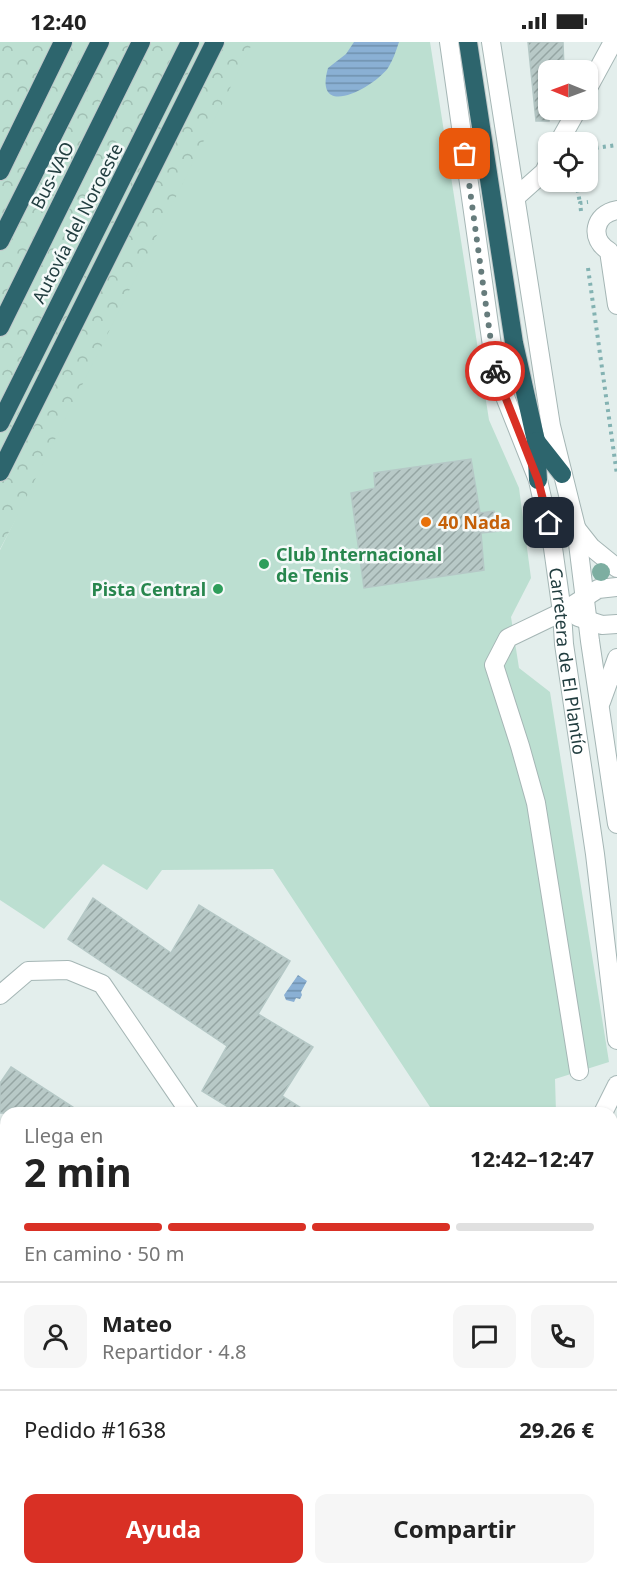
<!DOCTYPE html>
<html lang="es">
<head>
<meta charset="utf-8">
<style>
  body { margin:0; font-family:"Noto Sans",sans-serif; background:#f6f6f6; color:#222; height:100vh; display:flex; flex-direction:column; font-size:22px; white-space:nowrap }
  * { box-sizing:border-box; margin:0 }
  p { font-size:20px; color:#767676 }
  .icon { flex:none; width:33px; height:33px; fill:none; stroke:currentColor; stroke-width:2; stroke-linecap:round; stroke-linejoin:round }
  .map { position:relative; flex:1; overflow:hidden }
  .details { position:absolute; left:0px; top:1065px; width:618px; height:468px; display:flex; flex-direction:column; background:#fff; border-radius:18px 18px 0 0; box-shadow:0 2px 4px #0004 }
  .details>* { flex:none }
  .needle { width:39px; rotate:271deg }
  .tools { position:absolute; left:538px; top:18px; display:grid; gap:12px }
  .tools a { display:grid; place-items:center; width:60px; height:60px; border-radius:12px; background:#fff; box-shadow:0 2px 4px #0004; font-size:30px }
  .pin { position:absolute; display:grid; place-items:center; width:51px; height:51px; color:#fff; margin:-26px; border-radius:12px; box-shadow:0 3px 9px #0006 }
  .courier { position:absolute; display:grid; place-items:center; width:60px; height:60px; margin:-30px; border:4px solid #d93025; border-radius:50%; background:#fff; color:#222; box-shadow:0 2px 8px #0007 }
  .headline em { font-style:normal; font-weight:700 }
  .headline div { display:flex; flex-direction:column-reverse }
  .headline { display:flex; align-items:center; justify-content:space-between; height:102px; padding:0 24px }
  h1 { font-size:39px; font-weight:700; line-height:45px }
  .bar { display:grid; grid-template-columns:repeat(4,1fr); gap:9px 6px; align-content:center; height:72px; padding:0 24px }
  .bar i { height:8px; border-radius:4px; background:#e0e0e0 }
  .bar .active { background:#d93025 }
  .bar p { grid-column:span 4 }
  .line { display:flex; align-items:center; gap:15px; padding:0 24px; border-top:2px solid #e0e0e0 }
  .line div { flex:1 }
  .round { display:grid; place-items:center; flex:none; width:63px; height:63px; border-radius:12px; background:#f6f6f6 }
  .action { display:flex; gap:12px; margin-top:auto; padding:12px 24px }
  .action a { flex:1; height:69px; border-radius:12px; background:#d93025; color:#fff; font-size:24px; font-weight:700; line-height:69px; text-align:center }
  .action a+a { background:#f6f6f6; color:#222 }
  .status { display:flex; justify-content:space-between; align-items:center; height:42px; padding:0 30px; background:#fff; direction:ltr }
  .status svg { height:16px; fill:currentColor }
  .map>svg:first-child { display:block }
  .forest { fill:url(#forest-crowns) }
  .garden { fill:url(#garden-furrows) }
  .pitch { fill:#bcdfd1 }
  .water { fill:url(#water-rules) }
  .building { fill:url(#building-hatch); stroke:#b5c8c6; stroke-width:1.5 }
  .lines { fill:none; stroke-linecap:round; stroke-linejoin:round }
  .minor-casing { stroke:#a5b6b5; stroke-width:20 }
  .highway-casing { stroke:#c1c9ca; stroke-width:20 }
  .path { stroke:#83b2b2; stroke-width:4; stroke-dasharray:3 4.5; stroke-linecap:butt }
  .minor { stroke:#fff; stroke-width:18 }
  .highway { stroke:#2d656d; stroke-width:18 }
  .tree { fill:#7daea1 }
  .done { stroke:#667c7c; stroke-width:6; stroke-dasharray:0 10.8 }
  .route { stroke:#d93025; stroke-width:8 }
  .food-dot { fill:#e8710a; stroke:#f4faf9; stroke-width:2 }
  .leisure-dot { fill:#2e9e5b; stroke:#f4faf9; stroke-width:2 }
  .labels { text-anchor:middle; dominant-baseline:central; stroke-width:5; stroke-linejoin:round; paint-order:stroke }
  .street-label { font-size:18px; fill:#223e40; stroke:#f4faf9 }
  .food-label { font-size:18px; font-weight:bold; fill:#c56008; stroke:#f4faf9; text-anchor:start }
  .leisure-label { font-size:18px; font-weight:bold; fill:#27864d; stroke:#f4faf9; text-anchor:start }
</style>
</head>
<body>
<div class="status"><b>12:40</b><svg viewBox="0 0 49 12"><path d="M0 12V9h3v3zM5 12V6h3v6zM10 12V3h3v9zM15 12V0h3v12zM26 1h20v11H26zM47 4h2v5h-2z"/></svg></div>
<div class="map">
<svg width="617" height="1533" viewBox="0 0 617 1533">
  <defs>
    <pattern id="forest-crowns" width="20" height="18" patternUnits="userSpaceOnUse" patternTransform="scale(1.5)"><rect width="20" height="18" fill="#bcdfd1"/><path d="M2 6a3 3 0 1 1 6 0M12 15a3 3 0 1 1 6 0" fill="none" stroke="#a1c0b4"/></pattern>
    <pattern id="garden-furrows" width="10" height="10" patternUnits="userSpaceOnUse" patternTransform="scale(1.5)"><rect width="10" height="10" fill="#bcdfd1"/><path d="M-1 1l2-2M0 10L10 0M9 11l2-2" fill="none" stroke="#a1c0b4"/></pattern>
    <pattern id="water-rules" width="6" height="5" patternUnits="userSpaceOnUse" patternTransform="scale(1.5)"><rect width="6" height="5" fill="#8ab0d4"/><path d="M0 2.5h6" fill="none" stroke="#7091ad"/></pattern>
    <pattern id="building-hatch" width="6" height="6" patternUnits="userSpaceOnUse" patternTransform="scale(1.5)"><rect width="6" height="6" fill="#b8c9c7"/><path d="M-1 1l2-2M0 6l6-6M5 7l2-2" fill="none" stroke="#95a5a3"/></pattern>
  </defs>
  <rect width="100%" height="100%" fill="#e3eeec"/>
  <polygon class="forest" points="0,0 273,0 0,507"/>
  <g class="garden">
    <polygon points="0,1491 6,1495 6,1519 0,1515"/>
    <polygon points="17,1527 53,1527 62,1533 25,1533"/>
  </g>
  <polygon class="pitch" points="253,0 430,0 489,378 519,446 531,536 511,575 519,626 550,650 609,1020 555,1037 556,1071 434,1071 273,827 162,828 147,848 103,822 44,887 0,858 0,508"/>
  <g class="water">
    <path d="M354,0H399C396,9 393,18 388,26C372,47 313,78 328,26L346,12Z"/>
    <polygon points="298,933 307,939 301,950 302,953 300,957 296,956 294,960 286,958 284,953"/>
  </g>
  <g class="building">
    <polygon points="528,0 563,0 564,28 549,28 549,79 536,79"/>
    <polygon points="471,417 480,471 494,469 499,489 481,491 484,528 364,546 351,451 375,446 374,431"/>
    <polygon points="93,856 171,911 199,863 290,919 258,972 313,1005 282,1054 309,1071 238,1071 202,1049 227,1004 68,897"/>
    <polygon points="11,1025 82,1071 0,1071 0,1041"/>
  </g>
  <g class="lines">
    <g class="minor-casing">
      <g id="minor">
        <path id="s1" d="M449,0L496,332L538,438L553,506L562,570L564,602L595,812L617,998"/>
        <polyline points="491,0 551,384 576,485 590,599 617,782"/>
        <polyline points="588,46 613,0"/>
        <polyline points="559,100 577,68"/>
        <polyline points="516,155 544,130 549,120"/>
        <path d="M617,168C594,172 589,197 609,209L617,263"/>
        <polyline points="576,486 591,505 617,526"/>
        <polyline points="578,575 602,583 617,582"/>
        <polyline points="601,660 617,616"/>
        <polyline points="0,953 28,929 68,928 102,942 190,1071"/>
        <polyline points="579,1029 536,761 520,704 494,623 508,596 562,570 598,547 617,545"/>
        <polyline points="603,1071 617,1043"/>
        <polyline points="612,1101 617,1101"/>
        <polyline points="612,1132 617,1129"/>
        <polyline points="612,1145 617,1148"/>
        <polyline points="0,1178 6,1182"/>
        <polyline points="612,1249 617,1280"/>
        <polyline points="612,1361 617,1395"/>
        <polyline points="0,1471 6,1475"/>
        <polyline points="81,1527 90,1533"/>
        <polyline points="503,1527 508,1533"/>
        <polyline points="520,1527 534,1533"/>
        <polyline points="568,1533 589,1527"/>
        <polyline points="614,1533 617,1521"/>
      </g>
    </g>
    <g class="highway-casing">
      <g id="highway">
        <polyline points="468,0 514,301 536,399 538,438"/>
        <polyline points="0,129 63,0"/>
        <polyline points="0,199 100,0"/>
        <polyline points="0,285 141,0"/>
        <polyline points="0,381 190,0"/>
        <polyline points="536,399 562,432"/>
        <polyline points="0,430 215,0"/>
      </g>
    </g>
    <g class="path">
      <polyline points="588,107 617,103"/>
      <polyline points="576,140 580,161"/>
      <polyline points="581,169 580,161 588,160"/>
      <polyline points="588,226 617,433"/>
      <polyline points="0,1502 6,1505"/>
      <polyline points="40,1527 48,1533"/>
    </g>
    <use href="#minor" class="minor"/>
    <use href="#highway" class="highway"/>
  </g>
  <circle class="tree" cx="601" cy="530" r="9"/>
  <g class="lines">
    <polyline class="done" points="465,112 495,329"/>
    <polyline class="route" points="495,329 538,438 549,481"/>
  </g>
  <circle class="food-dot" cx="426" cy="480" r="6"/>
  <g class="leisure-dot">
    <circle cx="264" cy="522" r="6"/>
    <circle cx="218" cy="547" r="6"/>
  </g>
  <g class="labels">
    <g class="street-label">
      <text transform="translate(52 133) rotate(-63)">Bus-VAO</text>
      <text transform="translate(77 181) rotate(-63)">Autovía del Noroeste</text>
      <text stroke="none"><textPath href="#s1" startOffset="633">Carretera de El Plantío</textPath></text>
    </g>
    <g class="food-label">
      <text x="438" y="480">40 Nada</text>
    </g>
    <g class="leisure-label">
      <text x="276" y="512">Club Internacional<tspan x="276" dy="21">de Tenis</tspan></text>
      <text x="206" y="547" text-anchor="end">Pista Central</text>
    </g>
  </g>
</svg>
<div class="tools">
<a><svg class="needle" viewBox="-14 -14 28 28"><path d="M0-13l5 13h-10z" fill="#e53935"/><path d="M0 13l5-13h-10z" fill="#767676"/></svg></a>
<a><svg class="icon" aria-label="locate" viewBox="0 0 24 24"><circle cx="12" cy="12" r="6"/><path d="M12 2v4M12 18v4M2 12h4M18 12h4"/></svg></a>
</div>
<div class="pin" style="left:465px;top:112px;background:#ea580c"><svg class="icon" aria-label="bag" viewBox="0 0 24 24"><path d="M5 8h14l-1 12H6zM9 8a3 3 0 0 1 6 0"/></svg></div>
<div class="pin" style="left:549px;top:481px;background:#1f2937"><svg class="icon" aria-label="home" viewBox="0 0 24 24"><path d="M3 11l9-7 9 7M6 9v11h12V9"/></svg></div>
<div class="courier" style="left:495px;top:329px"><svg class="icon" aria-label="bike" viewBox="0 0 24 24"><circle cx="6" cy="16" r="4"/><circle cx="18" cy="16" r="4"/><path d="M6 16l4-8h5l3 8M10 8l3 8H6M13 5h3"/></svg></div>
<section class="details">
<div class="headline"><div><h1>2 min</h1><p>Llega en</p></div><em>12:42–12:47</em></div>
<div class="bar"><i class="active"></i><i class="active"></i><i class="active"></i><i></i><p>En camino · 50 m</p></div>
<div class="line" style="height:108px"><a class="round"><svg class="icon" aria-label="person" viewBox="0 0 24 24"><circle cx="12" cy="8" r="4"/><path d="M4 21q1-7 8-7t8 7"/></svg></a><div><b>Mateo</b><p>Repartidor · 4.8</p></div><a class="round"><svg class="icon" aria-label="chat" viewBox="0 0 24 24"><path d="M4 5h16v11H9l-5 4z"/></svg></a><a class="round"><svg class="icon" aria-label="phone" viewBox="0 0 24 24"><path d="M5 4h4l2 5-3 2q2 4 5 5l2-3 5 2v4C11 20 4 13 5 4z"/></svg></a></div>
<div class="line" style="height:78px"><div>Pedido #1638</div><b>29.26 €</b></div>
<div class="action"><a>Ayuda</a><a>Compartir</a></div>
</section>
</div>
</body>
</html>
